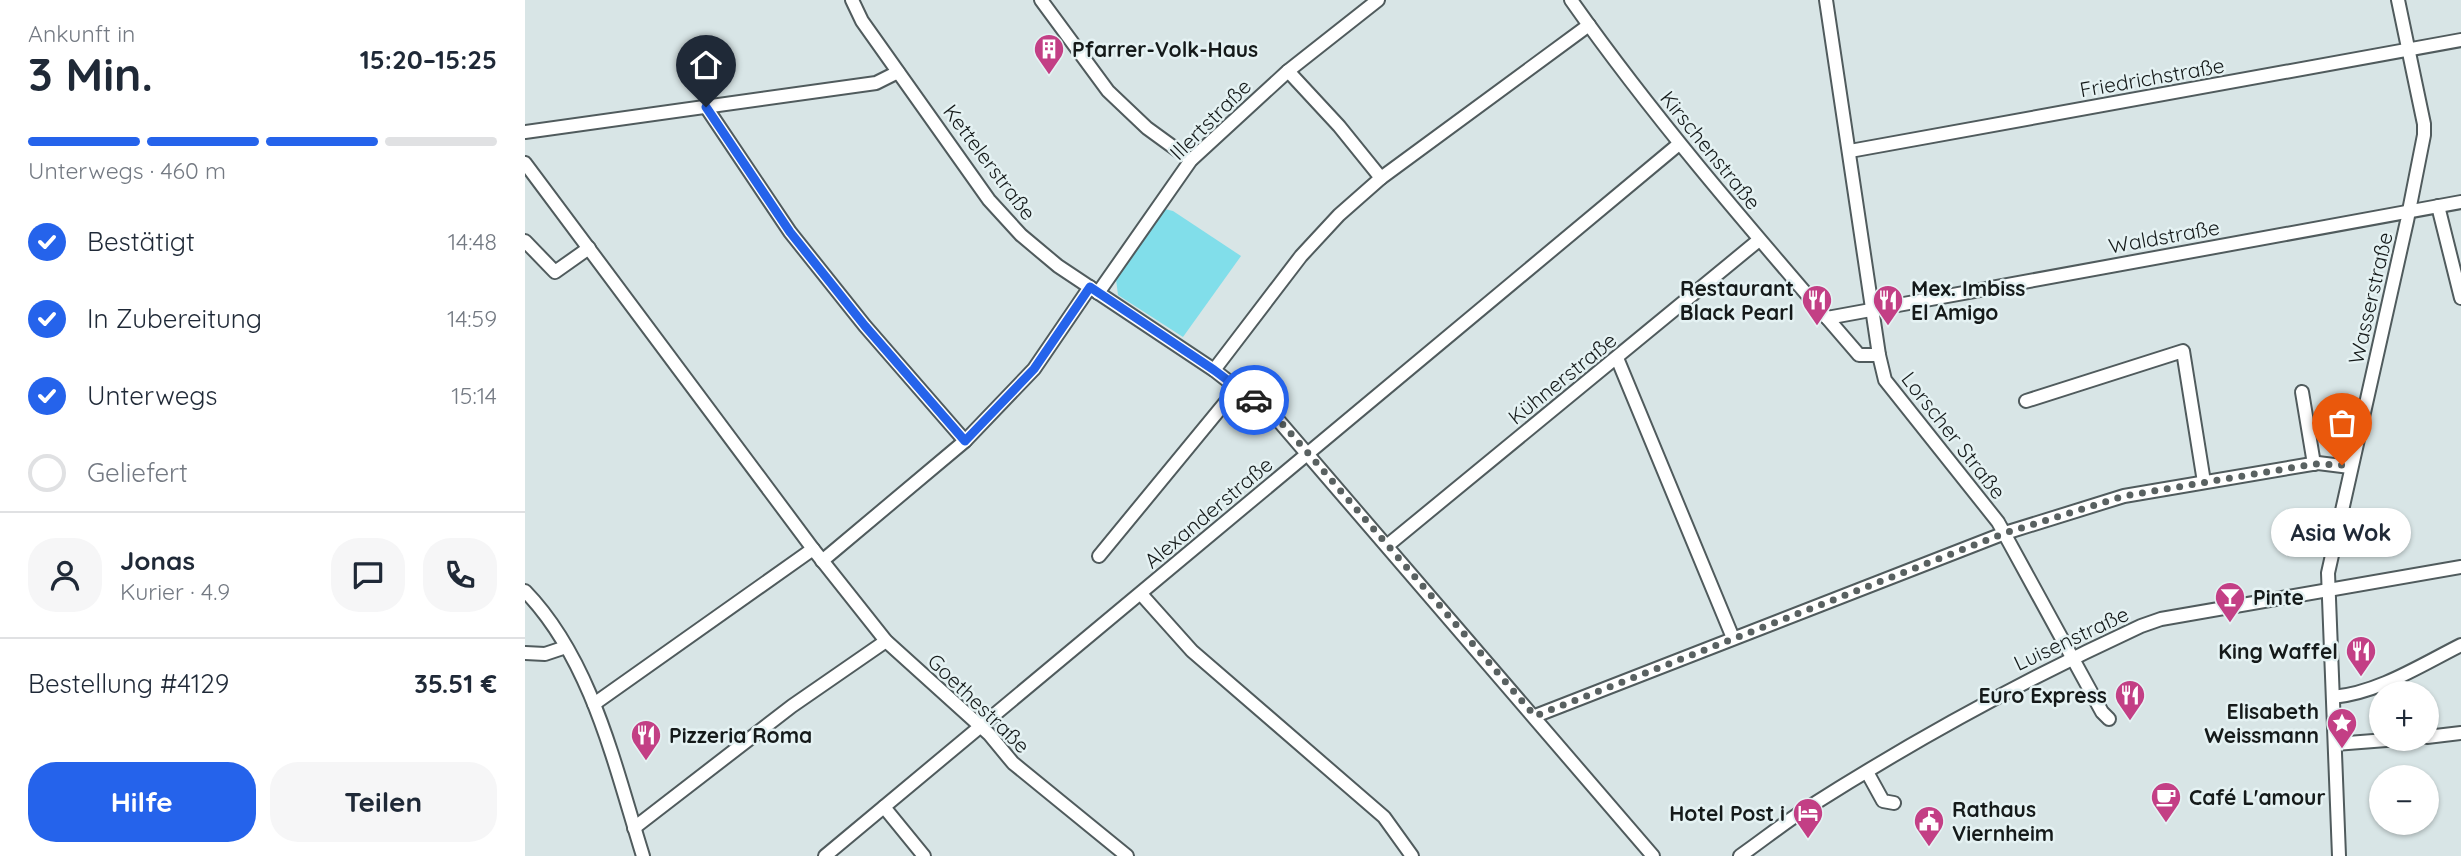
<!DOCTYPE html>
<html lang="de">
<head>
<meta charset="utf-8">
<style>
  body { margin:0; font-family:Quicksand,sans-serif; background:#f6f6f7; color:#1f2937; height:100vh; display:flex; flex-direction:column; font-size:26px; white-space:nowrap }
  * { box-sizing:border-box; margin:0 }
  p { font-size:23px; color:#747a83 }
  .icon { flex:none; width:38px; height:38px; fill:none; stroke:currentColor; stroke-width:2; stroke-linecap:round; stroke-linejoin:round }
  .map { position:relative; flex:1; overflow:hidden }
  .panel { display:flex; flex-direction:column; background:#fff; width:525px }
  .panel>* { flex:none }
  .buttons { position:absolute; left:1844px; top:681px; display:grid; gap:14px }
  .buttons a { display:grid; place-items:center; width:70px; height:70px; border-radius:50%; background:#fff; box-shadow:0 2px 5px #0004; font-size:35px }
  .pin { position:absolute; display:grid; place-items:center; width:60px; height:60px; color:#fff; margin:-72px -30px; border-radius:50% 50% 50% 0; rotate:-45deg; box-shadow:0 0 7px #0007 }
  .pin .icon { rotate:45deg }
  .courier { position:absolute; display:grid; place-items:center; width:70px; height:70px; margin:-35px; border:5px solid #2563eb; border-radius:50%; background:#fff; color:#222; box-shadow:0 2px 9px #0007 }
  .bubble { position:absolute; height:49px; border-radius:24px; background:#fff; box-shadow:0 2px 5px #0004; font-size:23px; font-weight:800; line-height:49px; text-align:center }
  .head em { font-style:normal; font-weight:800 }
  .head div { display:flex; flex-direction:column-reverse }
  .head { display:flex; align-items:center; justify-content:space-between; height:119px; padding:0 28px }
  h1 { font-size:46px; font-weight:800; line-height:52px }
  .bar { display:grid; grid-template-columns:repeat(4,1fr); gap:10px 7px; align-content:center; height:84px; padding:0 28px }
  .bar i { height:9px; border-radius:5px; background:#e0e1e3 }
  .bar .current { background:#2563eb }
  .bar p { grid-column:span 4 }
  .line { display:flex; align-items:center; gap:18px; padding:0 28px; border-top:2px solid #e0e1e3 }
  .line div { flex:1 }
  .round { display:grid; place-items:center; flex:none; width:74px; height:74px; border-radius:28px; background:#f6f6f7 }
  ol { padding:0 28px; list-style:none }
  li { display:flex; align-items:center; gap:21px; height:77px }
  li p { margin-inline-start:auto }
  li .icon { padding:7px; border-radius:50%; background:#2563eb; color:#fff; stroke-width:4 }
  li:last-child { color:#747a83 }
  li i { width:38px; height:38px; border:4px solid #e0e1e3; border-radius:50% }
  .cta { display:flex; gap:14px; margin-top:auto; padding:14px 28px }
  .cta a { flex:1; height:80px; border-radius:28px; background:#2563eb; color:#fff; font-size:28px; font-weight:800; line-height:80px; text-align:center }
  .cta a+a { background:#f6f6f7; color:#1f2937 }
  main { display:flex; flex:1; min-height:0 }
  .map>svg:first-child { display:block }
  .green { fill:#81deea }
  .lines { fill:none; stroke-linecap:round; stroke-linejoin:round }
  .street-casing { stroke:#505b5d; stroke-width:16 }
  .street { stroke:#fff; stroke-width:12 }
  .done { stroke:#596161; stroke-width:7; stroke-dasharray:0 12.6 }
  .route { stroke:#2563eb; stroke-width:9 }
  .labels { text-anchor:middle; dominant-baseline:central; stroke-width:5; stroke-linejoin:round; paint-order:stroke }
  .poi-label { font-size:21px; font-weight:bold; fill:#151a1a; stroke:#e5f2f3; text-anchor:start }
  .street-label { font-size:21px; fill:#151a1a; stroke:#e5f2f3 }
</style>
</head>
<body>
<main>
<section class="panel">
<div class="head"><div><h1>3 Min.</h1><p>Ankunft in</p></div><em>15:20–15:25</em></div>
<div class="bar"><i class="current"></i><i class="current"></i><i class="current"></i><i></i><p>Unterwegs · 460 m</p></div>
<ol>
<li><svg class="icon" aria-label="check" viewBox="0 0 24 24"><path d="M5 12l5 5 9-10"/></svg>Bestätigt<p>14:48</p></li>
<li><svg class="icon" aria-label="check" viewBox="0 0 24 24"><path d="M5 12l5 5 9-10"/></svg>In Zubereitung<p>14:59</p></li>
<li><svg class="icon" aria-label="check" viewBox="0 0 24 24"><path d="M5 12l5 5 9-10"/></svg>Unterwegs<p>15:14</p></li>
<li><i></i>Geliefert</li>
</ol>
<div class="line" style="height:126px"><a class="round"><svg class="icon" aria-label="person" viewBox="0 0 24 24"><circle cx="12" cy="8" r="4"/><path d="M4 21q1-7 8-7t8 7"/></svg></a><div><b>Jonas</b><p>Kurier · 4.9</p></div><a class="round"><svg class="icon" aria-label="chat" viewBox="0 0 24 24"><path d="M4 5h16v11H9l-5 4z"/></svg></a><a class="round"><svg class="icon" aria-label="phone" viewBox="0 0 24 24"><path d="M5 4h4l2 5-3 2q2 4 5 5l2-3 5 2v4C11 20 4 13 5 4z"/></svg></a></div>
<div class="line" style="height:91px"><div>Bestellung #4129</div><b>35.51 €</b></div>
<div class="cta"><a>Hilfe</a><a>Teilen</a></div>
</section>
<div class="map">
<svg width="1936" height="856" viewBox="0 0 1936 856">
  <rect width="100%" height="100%" fill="#d8e5e6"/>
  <polygon class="green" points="636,208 648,211 716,256 658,337 593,295 591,279"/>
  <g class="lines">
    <g class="street-casing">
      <g id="street">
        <polyline points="327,0 337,21 464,200 496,235 533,266 689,370 753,420 1128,856"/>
        <polyline points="516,0 583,91 622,128 666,160"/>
        <path d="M1046,0C1134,125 1235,240 1334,355H1354"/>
        <polyline points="1301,0 1354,355 1360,380 1473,522 1577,712 1584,719"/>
        <polyline points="763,71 814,126 856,178"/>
        <polyline points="181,107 265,232 340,326 440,441"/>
        <polyline points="0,132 351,83 373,72"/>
        <polyline points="1325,151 1936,40"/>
        <polyline points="0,163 288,549 361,641 464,734 488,763 602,856"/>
        <polyline points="1913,206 1936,298"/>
        <polyline points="0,241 30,272 64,248"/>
        <polyline points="573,293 666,160 763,71 853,0"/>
        <polyline points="1302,318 1936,202"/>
        <polyline points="1092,358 1208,638"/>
        <polyline points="689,370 776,256 814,215 856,178 1064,25"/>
        <polyline points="1777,392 1789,464"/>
        <polyline points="1501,401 1658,351 1679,482"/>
        <polyline points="863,545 1234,240"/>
        <polyline points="574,556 713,387"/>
        <polyline points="297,561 440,441 509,369 565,287"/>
        <path d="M0,591C67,660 90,767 118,856"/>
        <polyline points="616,594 667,651 859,817 887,856"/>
        <polyline points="0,653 20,654 41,647"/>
        <path d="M1808,697C1853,693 1896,665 1936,645"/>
        <polyline points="69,704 288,549"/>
        <polyline points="1010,716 1480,533 1599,496 1793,463 1825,467"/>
        <polyline points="1902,737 1936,733"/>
        <polyline points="1810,744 1887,738"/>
        <polyline points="1342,772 1358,801 1369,803"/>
        <polyline points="359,807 399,856"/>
        <polyline points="109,828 267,706 361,641"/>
        <polyline points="300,856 1154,144"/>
        <path d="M1215,856C1238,840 1260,822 1284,807C1391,739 1501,679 1616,626L1636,619L1936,567"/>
        <polyline points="1814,856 1803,573 1882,221 1899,135 1899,124 1873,0"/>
      </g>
    </g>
    <use href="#street" class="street"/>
  </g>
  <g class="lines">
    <polyline class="done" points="729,400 753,419 783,453 1010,716 1480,533 1599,496 1789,464 1817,465"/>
    <polyline class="route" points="181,107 265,232 340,326 440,441 509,369 565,287 689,370 729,400"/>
  </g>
  <defs>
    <g id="building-pin" transform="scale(1.575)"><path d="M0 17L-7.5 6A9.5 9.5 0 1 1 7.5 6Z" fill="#c33f85" stroke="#e5f2f3"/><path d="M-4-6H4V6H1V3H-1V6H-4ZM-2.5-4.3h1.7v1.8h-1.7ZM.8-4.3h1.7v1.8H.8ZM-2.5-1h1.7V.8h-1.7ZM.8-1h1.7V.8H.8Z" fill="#fff"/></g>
    <g id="restaurant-pin" transform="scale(1.575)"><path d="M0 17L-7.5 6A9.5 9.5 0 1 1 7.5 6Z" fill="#c33f85" stroke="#e5f2f3"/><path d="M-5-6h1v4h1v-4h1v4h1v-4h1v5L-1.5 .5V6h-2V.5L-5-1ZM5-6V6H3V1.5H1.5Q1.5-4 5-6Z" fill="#fff"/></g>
    <g id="bar-pin" transform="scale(1.575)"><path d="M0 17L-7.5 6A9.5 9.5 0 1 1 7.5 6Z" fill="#c33f85" stroke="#e5f2f3"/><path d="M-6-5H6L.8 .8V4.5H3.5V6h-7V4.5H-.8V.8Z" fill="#fff"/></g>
    <g id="sight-pin" transform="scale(1.575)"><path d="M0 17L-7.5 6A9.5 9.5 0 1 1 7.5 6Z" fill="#c33f85" stroke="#e5f2f3"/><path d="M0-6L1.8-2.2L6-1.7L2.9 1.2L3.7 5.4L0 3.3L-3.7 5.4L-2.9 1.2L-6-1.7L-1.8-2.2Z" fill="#fff"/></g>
    <g id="cafe-pin" transform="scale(1.575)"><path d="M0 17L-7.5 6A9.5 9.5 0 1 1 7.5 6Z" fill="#c33f85" stroke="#e5f2f3"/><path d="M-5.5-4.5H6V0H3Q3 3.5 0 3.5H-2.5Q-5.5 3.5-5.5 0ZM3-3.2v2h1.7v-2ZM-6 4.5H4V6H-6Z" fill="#fff"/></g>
    <g id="hotel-pin" transform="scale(1.575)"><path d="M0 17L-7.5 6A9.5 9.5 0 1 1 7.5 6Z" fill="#c33f85" stroke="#e5f2f3"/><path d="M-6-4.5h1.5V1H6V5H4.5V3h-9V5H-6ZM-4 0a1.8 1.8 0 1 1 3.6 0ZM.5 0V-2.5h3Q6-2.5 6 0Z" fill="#fff"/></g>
    <g id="civic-pin" transform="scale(1.575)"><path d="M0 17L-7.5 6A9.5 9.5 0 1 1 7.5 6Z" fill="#c33f85" stroke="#e5f2f3"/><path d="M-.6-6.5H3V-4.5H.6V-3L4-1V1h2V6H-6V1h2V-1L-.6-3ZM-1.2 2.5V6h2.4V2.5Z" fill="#fff"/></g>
  </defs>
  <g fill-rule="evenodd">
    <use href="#building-pin" x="524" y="49"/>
    <use href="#restaurant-pin" x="1292" y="300"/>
    <use href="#restaurant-pin" x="1363" y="300"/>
    <use href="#bar-pin" x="1705" y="597"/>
    <use href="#restaurant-pin" x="1836" y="651"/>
    <use href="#restaurant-pin" x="1605" y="695"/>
    <use href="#sight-pin" x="1817" y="723"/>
    <use href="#restaurant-pin" x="121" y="735"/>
    <use href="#cafe-pin" x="1641" y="797"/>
    <use href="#hotel-pin" x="1283" y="813"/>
    <use href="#civic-pin" x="1404" y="821"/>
  </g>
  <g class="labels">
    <g class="poi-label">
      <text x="547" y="49">Pfarrer-Volk-Haus</text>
      <text x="1269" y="288" text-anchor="end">Restaurant<tspan x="1269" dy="24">Black Pearl</tspan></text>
      <text x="1386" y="288">Mex. Imbiss<tspan x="1386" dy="24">El Amigo</tspan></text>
      <text x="1728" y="597">Pinte</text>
      <text x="1813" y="651" text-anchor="end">King Waffel</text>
      <text x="1582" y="695" text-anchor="end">Euro Express</text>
      <text x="1794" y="711" text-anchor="end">Elisabeth<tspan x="1794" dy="24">Weissmann</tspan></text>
      <text x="144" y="735">Pizzeria Roma</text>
      <text x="1664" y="797">Café L'amour</text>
      <text x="1427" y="809">Rathaus<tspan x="1427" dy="24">Viernheim</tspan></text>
      <text x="1260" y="813" text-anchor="end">Hotel Post i</text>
    </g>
    <g class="street-label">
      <text transform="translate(1627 77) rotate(-10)">Friedrichstraße</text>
      <text transform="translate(685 119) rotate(-45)">Illertstraße</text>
      <text transform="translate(1186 150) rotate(51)">Kirschenstraße</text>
      <text transform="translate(465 162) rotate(53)">Kettelerstraße</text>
      <text transform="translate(1639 236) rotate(-10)">Waldstraße</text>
      <text transform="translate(1845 298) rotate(-77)">Wasserstraße</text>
      <text transform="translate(1037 378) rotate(-39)">Kühnerstraße</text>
      <text transform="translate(1429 435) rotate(52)">Lorscher Straße</text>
      <text transform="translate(683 512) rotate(-40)">Alexanderstraße</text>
      <text transform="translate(1546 638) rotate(-25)">Luisenstraße</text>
      <text transform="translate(454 703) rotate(44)">Goethestraße</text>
    </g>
  </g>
</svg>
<div class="buttons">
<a>+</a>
<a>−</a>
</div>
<div class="pin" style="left:1817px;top:465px;background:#ea580c"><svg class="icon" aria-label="bag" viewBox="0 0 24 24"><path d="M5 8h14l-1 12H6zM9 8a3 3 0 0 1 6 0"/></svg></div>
<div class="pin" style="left:181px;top:107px;background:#1f2937"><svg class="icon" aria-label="home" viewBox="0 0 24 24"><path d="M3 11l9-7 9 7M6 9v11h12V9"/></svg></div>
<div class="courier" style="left:729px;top:400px"><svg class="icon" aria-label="car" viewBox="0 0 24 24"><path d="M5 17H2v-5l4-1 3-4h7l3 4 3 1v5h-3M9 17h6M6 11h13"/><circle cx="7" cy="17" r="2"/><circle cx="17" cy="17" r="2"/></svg></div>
<div class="bubble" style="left:1746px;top:508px;width:140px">Asia Wok</div>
</div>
</main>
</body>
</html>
